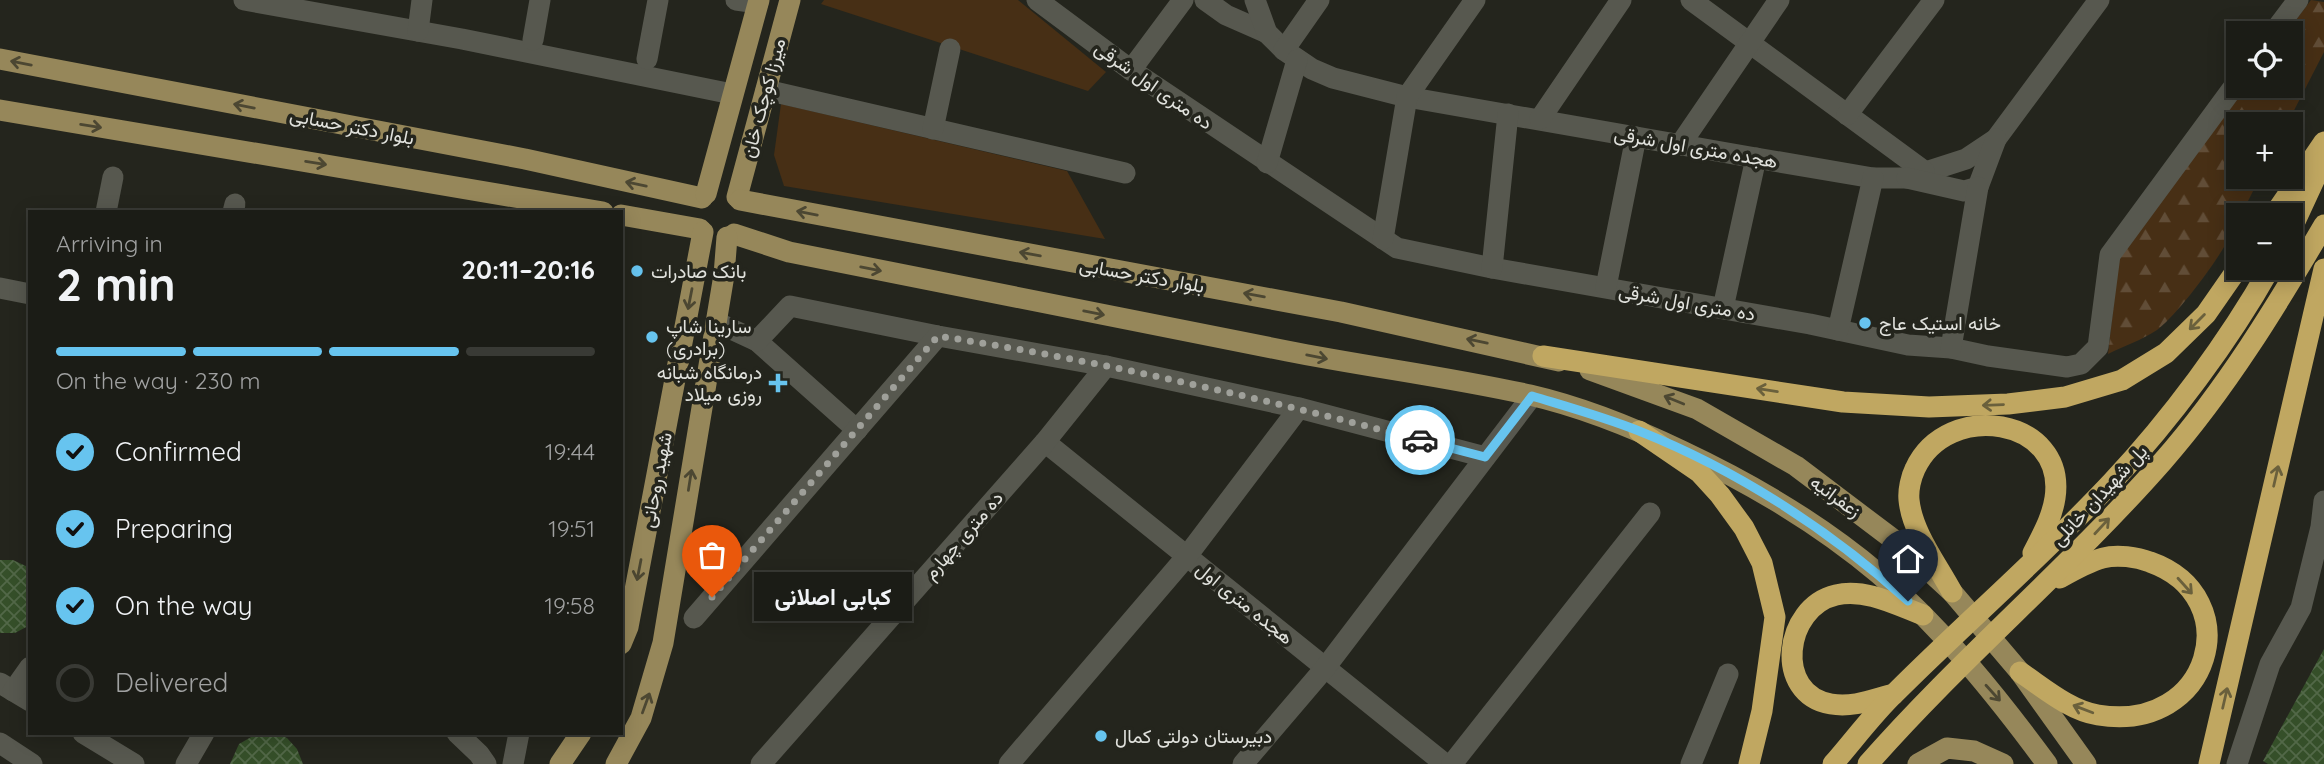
<!DOCTYPE html>
<html lang="en">
<head>
<meta charset="utf-8">
<style>
  body { margin:0; font-family:Quicksand,Vazirmatn,sans-serif; background:#24251f; color:#f1f3f6; height:100vh; display:flex; flex-direction:column; font-size:26px; white-space:nowrap }
  * { box-sizing:border-box; margin:0 }
  p { font-size:23px; color:#a0a1a1 }
  .icon { flex:none; width:38px; height:38px; fill:none; stroke:currentColor; stroke-width:2; stroke-linecap:round; stroke-linejoin:round }
  .map { position:relative; flex:1; overflow:hidden }
  .side { position:absolute; left:28px; top:210px; width:595px; height:525px; display:flex; flex-direction:column; background:#1b1c16; border-radius:0px; box-shadow:0 4px 18px #0003,0 0 0 2px #393a35 }
  .side>* { flex:none }
  .fabs { position:absolute; left:2226px; top:21px; display:grid; gap:14px }
  .fabs a { display:grid; place-items:center; width:77px; height:77px; border-radius:0px; background:#1b1c16; box-shadow:0 4px 18px #0003,0 0 0 2px #393a35; font-size:35px }
  .pin { position:absolute; display:grid; place-items:center; width:60px; height:60px; color:#fff; margin:-72px -30px; border-radius:50% 50% 50% 0; rotate:-45deg; box-shadow:0 0 7px #0007 }
  .pin .icon { rotate:45deg }
  .courier { position:absolute; display:grid; place-items:center; width:70px; height:70px; margin:-35px; border:5px solid #67c4ef; border-radius:50%; background:#fff; color:#222; box-shadow:0 2px 9px #0007 }
  .bubble { position:absolute; height:49px; border-radius:0px; background:#1b1c16; box-shadow:0 4px 18px #0003,0 0 0 2px #393a35; font-size:23px; font-weight:700; line-height:49px; text-align:center }
  .overview em { font-style:normal; font-weight:700 }
  .overview div { display:flex; flex-direction:column-reverse }
  .overview { display:flex; align-items:center; justify-content:space-between; height:119px; padding:0 28px }
  h1 { font-size:46px; font-weight:700; line-height:52px }
  .bar { display:grid; grid-template-columns:repeat(4,1fr); gap:10px 7px; align-content:center; height:84px; padding:0 28px }
  .bar i { height:9px; border-radius:5px; background:#393a35 }
  .bar .current { background:#67c4ef }
  .bar p { grid-column:span 4 }
  ol { padding:0 28px; list-style:none }
  li { display:flex; align-items:center; gap:21px; height:77px }
  li p { margin-inline-start:auto }
  li .icon { padding:7px; border-radius:50%; background:#67c4ef; color:#111; stroke-width:4 }
  li:last-child { color:#a0a1a1 }
  li i { width:38px; height:38px; border:4px solid #393a35; border-radius:50% }
  .map>svg:first-child { display:block }
  .green { fill:#472f15 }
  .forest { fill:url(#forest-firs) }
  .building { fill:url(#building-cross-hatch) }
  .lines { fill:none; stroke-linecap:round; stroke-linejoin:round }
  .minor { stroke:#57584f; stroke-width:21 }
  .major { stroke:#96875a; stroke-width:21 }
  .highway { stroke:#c0a761; stroke-width:21 }
  .oneway { stroke:#4c4732 }
  .oneway2 { stroke:#6a603c }
  .done { stroke:#9fa09a; stroke-width:7; stroke-dasharray:0 12.6 }
  .route { stroke:#67c4ef; stroke-width:9 }
  .poi-dot { fill:#67c4ef; stroke:#24251d; stroke-width:2.5 }
  .labels { text-anchor:middle; dominant-baseline:central; stroke-width:7; stroke-linejoin:round; paint-order:stroke }
  .street-label { font-size:19px; fill:#e1e2dd; stroke:#24251d }
  .poi-label { font-size:19px; fill:#e1e2dd; stroke:#24251d; text-anchor:start }
</style>
</head>
<body>
<div class="map">
<svg width="2324" height="764" viewBox="0 0 2324 764">
  <defs>
    <pattern id="forest-firs" width="22" height="20" patternUnits="userSpaceOnUse" patternTransform="scale(1.75)"><rect width="22" height="20" fill="#472f15"/><path d="M5 1l3.5 6h-7zM16 11l3.5 6h-7z" fill="#614d37"/></pattern>
    <pattern id="building-cross-hatch" width="8" height="8" patternUnits="userSpaceOnUse" patternTransform="scale(1.75)"><rect width="8" height="8" fill="#354f29"/><path d="M0 0l8 8M0 8l8-8" fill="none" stroke="#526848"/></pattern>
  </defs>
  <rect width="100%" height="100%" fill="#24251d"/>
  <g class="green">
    <polygon points="824,0 1018,0 1106,72 1088,91 821,4"/>
    <polygon points="781,104 1067,171 1105,239 784,186 774,155"/>
  </g>
  <path class="forest" d="M2311,0L2324,2V52L2287,124H2238V177H2260L2241,215H2238C2237,238 2177,316 2157,330C2142,340 2124,346 2108,354L2119,256L2246,86H2291V33H2286Z"/>
  <g class="building">
    <polygon points="0,560 13,560 30,568 30,625 15,633 0,633"/>
    <polygon points="2324,649 2324,764 2268,764 2263,761"/>
    <polygon points="258,733 275,733 287,738 297,749 303,764 230,764 239,744"/>
  </g>
  <g class="lines">
    <g class="minor">
      <polyline points="244,0 462,39 732,94"/>
      <polyline points="736,0 758,3"/>
      <polyline points="1037,0 1131,70 1397,248 1492,268 1810,324 1908,345 1951,348 1988,356 2067,367 2081,364 2098,347 2110,255 2238,81"/>
      <polyline points="1205,0 1226,15 1267,33"/>
      <polyline points="1255,0 1267,33 1284,50 1312,69 1333,78 1407,97 1756,158 1873,178 1907,178 1966,159 1996,139 2099,0"/>
      <polyline points="1691,0 1924,171"/>
      <polyline points="418,31 422,0"/>
      <polyline points="2273,33 2298,0"/>
      <polyline points="533,40 540,0"/>
      <polyline points="1284,50 1319,0"/>
      <polyline points="647,59 658,0"/>
      <polyline points="1131,70 1183,0"/>
      <polyline points="766,90 1125,173"/>
      <polyline points="1847,115 1934,0"/>
      <polyline points="1540,119 1621,0"/>
      <polyline points="933,129 950,49"/>
      <polyline points="1680,145 1779,0"/>
      <polyline points="1267,163 1297,60"/>
      <polyline points="1907,178 1964,191 1978,187 1996,139"/>
      <polyline points="106,212 113,177"/>
      <polyline points="233,212 235,204"/>
      <polyline points="1383,239 1407,97 1475,0"/>
      <polyline points="1492,268 1508,114"/>
      <polyline points="1606,287 1636,137"/>
      <polyline points="0,288 30,294"/>
      <polyline points="1723,308 1756,158"/>
      <polyline points="716,322 757,341 857,430"/>
      <polyline points="1838,330 1873,178"/>
      <polyline points="757,341 790,306 938,336 1106,366 1299,408 1485,457"/>
      <polyline points="1951,348 1978,187"/>
      <polyline points="1045,442 1445,764"/>
      <polyline points="694,618 938,336"/>
      <polyline points="0,683 30,701"/>
      <polyline points="13,691 30,667"/>
      <polyline points="83,733 134,764"/>
      <polyline points="457,733 479,754 486,764"/>
      <polyline points="0,743 32,764"/>
      <polyline points="186,764 204,733"/>
      <polyline points="513,764 519,733"/>
      <polyline points="761,764 1045,442 1106,366"/>
      <polyline points="1009,764 1187,556 1299,408"/>
      <polyline points="1243,764 1325,668 1532,396"/>
      <polyline points="1452,764 1650,513"/>
      <polyline points="1691,764 1728,674"/>
      <polyline points="2237,764 2270,664 2301,608 2321,527 2324,501"/>
    </g>
    <g class="major">
      <polyline points="0,59 525,159 702,198"/>
      <polyline points="0,110 603,212"/>
      <polyline points="706,194 759,0"/>
      <polyline points="737,197 790,0"/>
      <polyline points="740,200 1341,312 1559,361"/>
      <polyline points="621,215 700,229"/>
      <path d="M734,234L789,252C955,285 1121,318 1287,351C1368,367 1450,377 1530,395C1582,407 1634,428 1682,451C1752,484 1820,524 1879,574C1943,629 1997,696 2047,764"/>
      <polyline points="1590,370 1697,409 1737,432 1796,466 1902,546 1952,592 2020,672 2086,764"/>
      <polyline points="621,644 628,627 703,232"/>
      <polyline points="560,764 581,733"/>
      <polyline points="616,764 641,718 663,643 724,275 727,237"/>
      <polyline points="1918,764 1947,748 1974,751 2003,764"/>
    </g>
    <g class="highway">
      <polyline points="2274,215 2324,142"/>
      <polyline points="2291,230 2323,161"/>
      <polyline points="1543,356 1843,402 1929,407 2008,404 2065,397 2122,380 2166,353 2206,314 2238,268"/>
      <polyline points="1639,431 1699,472 1720,495 1744,528 1762,563 1775,617 1762,711 1749,764"/>
      <path d="M1952,592C1937,564 1912,532 1909,500C1908,490 1911,477 1915,469C1947,399 2067,417 2055,498C2052,518 2042,535 2033,553"/>
      <path d="M2020,672C2044,688 2069,710 2098,715C2211,734 2249,597 2150,562C2137,557 2117,554 2103,558C2088,562 2074,570 2060,578"/>
      <path d="M1894,694C1874,699 1853,708 1831,704C1773,694 1784,607 1836,595C1865,588 1897,605 1923,615"/>
      <path d="M1833,764C1854,740 1873,714 1896,692C1967,621 2044,555 2113,481C2170,420 2229,341 2270,268"/>
      <path d="M1868,764C1961,658 2070,567 2163,461C2226,389 2276,307 2324,225"/>
      <polyline points="2209,764 2324,269"/>
    </g>
  </g>
  <defs><path id="oneway-shaft" d="M-6 0H5M1.5-3L5.5 0L1.5 3" fill="none" stroke-width="1.6" stroke-linecap="round" stroke-linejoin="round" transform="scale(1.75)"/></defs>
  <g class="oneway">
    <use href="#oneway-shaft" transform="translate(21 63) rotate(-169)"/>
    <use href="#oneway-shaft" transform="translate(244 106) rotate(-169)"/>
    <use href="#oneway-shaft" transform="translate(91 126) rotate(9)"/>
    <use href="#oneway-shaft" transform="translate(316 163) rotate(9)"/>
    <use href="#oneway-shaft" transform="translate(636 184) rotate(-168)"/>
    <use href="#oneway-shaft" transform="translate(807 213) rotate(-169)"/>
    <use href="#oneway-shaft" transform="translate(1030 254) rotate(-170)"/>
    <use href="#oneway-shaft" transform="translate(871 269) rotate(11)"/>
    <use href="#oneway-shaft" transform="translate(1254 295) rotate(-170)"/>
    <use href="#oneway-shaft" transform="translate(690 299) rotate(101)"/>
    <use href="#oneway-shaft" transform="translate(1094 313) rotate(11)"/>
    <use href="#oneway-shaft" transform="translate(1477 341) rotate(-168)"/>
    <use href="#oneway-shaft" transform="translate(1317 357) rotate(11)"/>
    <use href="#oneway-shaft" transform="translate(1674 400) rotate(-158)"/>
    <use href="#oneway-shaft" transform="translate(690 480) rotate(-81)"/>
    <use href="#oneway-shaft" transform="translate(639 570) rotate(101)"/>
    <use href="#oneway-shaft" transform="translate(1993 693) rotate(48)"/>
    <use href="#oneway-shaft" transform="translate(646 703) rotate(-70)"/>
  </g>
  <g class="oneway2">
    <use href="#oneway-shaft" transform="translate(2197 322) rotate(135)"/>
    <use href="#oneway-shaft" transform="translate(1767 390) rotate(-171)"/>
    <use href="#oneway-shaft" transform="translate(1993 405) rotate(178)"/>
    <use href="#oneway-shaft" transform="translate(2276 476) rotate(-77)"/>
    <use href="#oneway-shaft" transform="translate(2102 526) rotate(-47)"/>
    <use href="#oneway-shaft" transform="translate(2185 586) rotate(48)"/>
    <use href="#oneway-shaft" transform="translate(2225 698) rotate(-77)"/>
    <use href="#oneway-shaft" transform="translate(2083 709) rotate(-159)"/>
  </g>
  <g class="lines">
    <path class="done" d="M712,597L938,336C1101,361 1261,398 1420,440"/>
    <path class="route" d="M1420,440L1485,457L1532,396C1568,407 1604,417 1639,431C1737,470 1830,530 1908,601"/>
  </g>
  <g class="poi-dot">
    <circle cx="637" cy="271" r="7"/>
    <circle cx="1865" cy="323" r="7"/>
    <circle cx="652" cy="337" r="7"/>
    <path d="M774.5 372.5h7v7h7v7h-7v7h-7v-7h-7v-7h7z"/>
    <circle cx="1101" cy="736" r="7"/>
  </g>
  <g class="labels">
    <g class="street-label">
      <text transform="translate(1154 85) rotate(35)">ده متری اول شرقی</text>
      <text transform="translate(763 98) rotate(-75)">میرزا کوچک خان</text>
      <text transform="translate(352 126) rotate(11)">بلوار دکتر حسابی</text>
      <text transform="translate(1696 147) rotate(10)">هجده متری اول شرقی</text>
      <text transform="translate(1142 275) rotate(10)">بلوار دکتر حسابی</text>
      <text transform="translate(1687 302) rotate(10)">ده متری اول شرقی</text>
      <text transform="translate(656 480) rotate(-79)">شهید روحانی</text>
      <text transform="translate(2099 495) rotate(-47)">پل شهیدان خانلی</text>
      <text transform="translate(1836 496) rotate(36)">زعفرانیه</text>
      <text transform="translate(963 535) rotate(-49)">ده متری چهارم</text>
      <text transform="translate(1245 603) rotate(39)">هجده متری اول</text>
    </g>
    <g class="poi-label">
      <text x="651" y="271">بانک صادرات</text>
      <text x="1879" y="323">خانه استیک عاج</text>
      <text x="666" y="326">سارینا شاپ<tspan x="666" dy="22">(برادری)</tspan></text>
      <text x="762" y="372" text-anchor="end">درمانگاه شبانه<tspan x="762" dy="22">روزی میلاد</tspan></text>
      <text x="1115" y="736">دبیرستان دولتی کمال</text>
    </g>
  </g>
</svg>
<div class="fabs">
<a><svg class="icon" aria-label="locate" viewBox="0 0 24 24"><circle cx="12" cy="12" r="6"/><path d="M12 2v4M12 18v4M2 12h4M18 12h4"/></svg></a>
<a>+</a>
<a>−</a>
</div>
<div class="pin" style="left:712px;top:597px;background:#ea580c"><svg class="icon" aria-label="bag" viewBox="0 0 24 24"><path d="M5 8h14l-1 12H6zM9 8a3 3 0 0 1 6 0"/></svg></div>
<div class="pin" style="left:1908px;top:601px;background:#1f2937"><svg class="icon" aria-label="home" viewBox="0 0 24 24"><path d="M3 11l9-7 9 7M6 9v11h12V9"/></svg></div>
<div class="courier" style="left:1420px;top:440px"><svg class="icon" aria-label="car" viewBox="0 0 24 24"><path d="M5 17H2v-5l4-1 3-4h7l3 4 3 1v5h-3M9 17h6M6 11h13"/><circle cx="7" cy="17" r="2"/><circle cx="17" cy="17" r="2"/></svg></div>
<div class="bubble" style="left:754px;top:572px;width:158px">کبابی اصلانی</div>
<section class="side">
<div class="overview"><div><h1>2 min</h1><p>Arriving in</p></div><em>20:11–20:16</em></div>
<div class="bar"><i class="current"></i><i class="current"></i><i class="current"></i><i></i><p>On the way · 230 m</p></div>
<ol>
<li><svg class="icon" aria-label="check" viewBox="0 0 24 24"><path d="M5 12l5 5 9-10"/></svg>Confirmed<p>19:44</p></li>
<li><svg class="icon" aria-label="check" viewBox="0 0 24 24"><path d="M5 12l5 5 9-10"/></svg>Preparing<p>19:51</p></li>
<li><svg class="icon" aria-label="check" viewBox="0 0 24 24"><path d="M5 12l5 5 9-10"/></svg>On the way<p>19:58</p></li>
<li><i></i>Delivered</li>
</ol>
</section>
</div>
</body>
</html>
